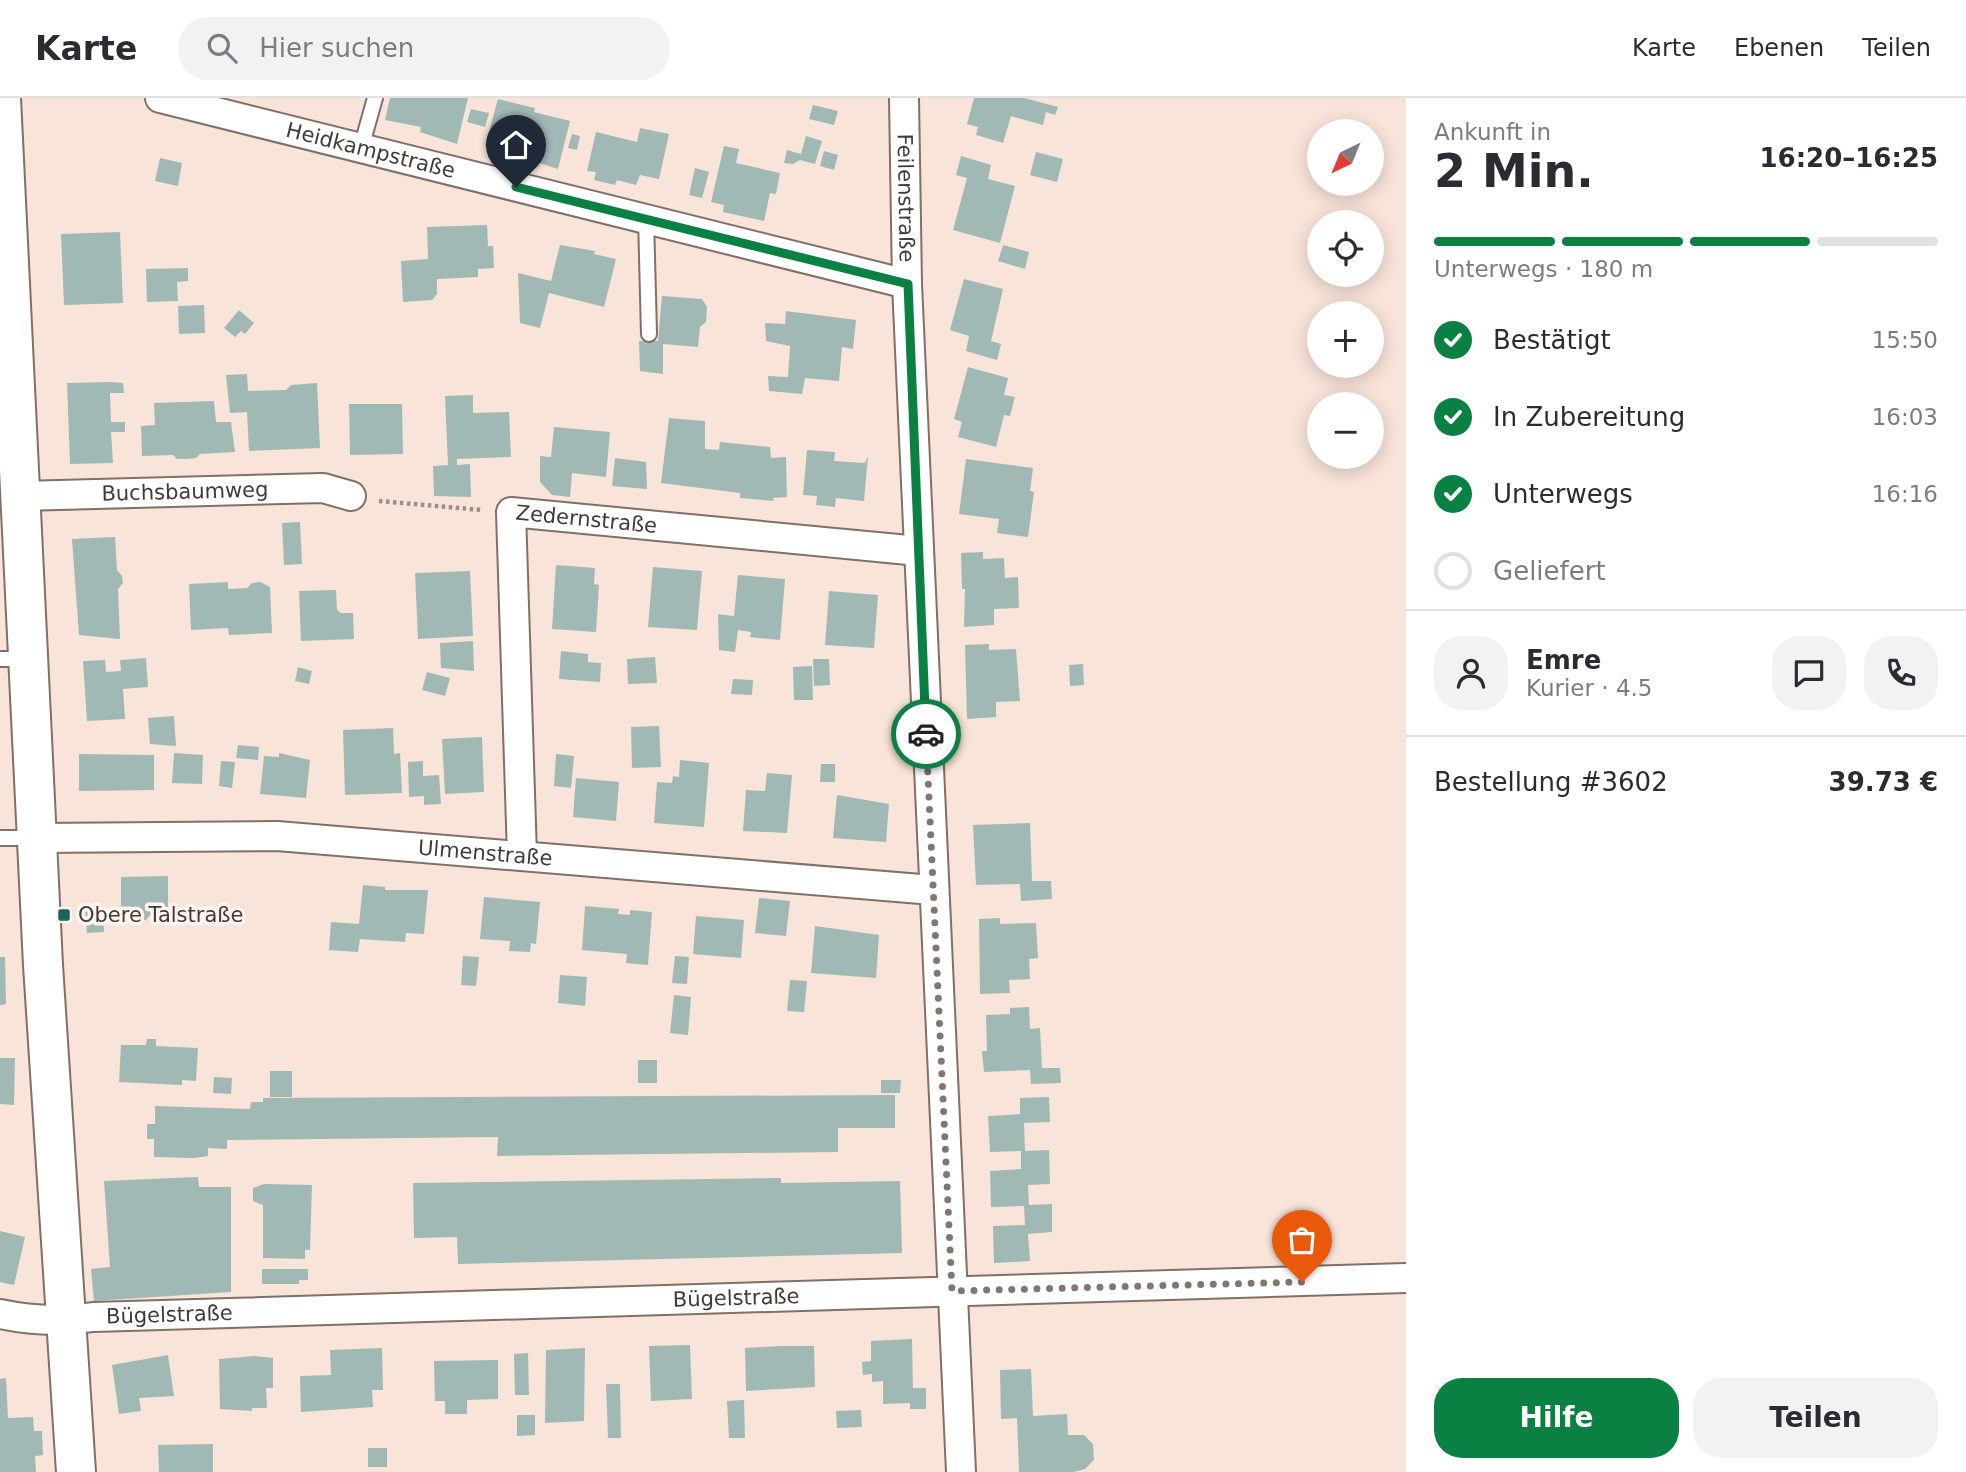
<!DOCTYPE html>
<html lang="de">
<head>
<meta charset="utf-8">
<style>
  body { margin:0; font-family:"DejaVu Sans",sans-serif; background:#f2f2f3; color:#2b2b33; height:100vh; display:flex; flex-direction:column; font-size:26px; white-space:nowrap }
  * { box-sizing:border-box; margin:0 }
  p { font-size:23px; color:#7c7c81 }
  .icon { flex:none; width:38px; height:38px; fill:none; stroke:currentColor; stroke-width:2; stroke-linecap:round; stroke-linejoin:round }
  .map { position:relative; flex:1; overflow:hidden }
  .side { display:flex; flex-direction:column; background:#fff; width:560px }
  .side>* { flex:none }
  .needle { width:46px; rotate:223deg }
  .fabs { position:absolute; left:1307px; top:21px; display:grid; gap:14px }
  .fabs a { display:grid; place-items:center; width:77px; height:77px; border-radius:50%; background:#fff; box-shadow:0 4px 18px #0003; font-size:35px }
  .pin { position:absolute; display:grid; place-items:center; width:60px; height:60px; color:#fff; margin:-72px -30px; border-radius:50% 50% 50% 0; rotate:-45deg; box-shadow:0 0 7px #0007 }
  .pin .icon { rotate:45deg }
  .courier { position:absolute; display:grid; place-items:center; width:70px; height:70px; margin:-35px; border:5px solid #0b8043; border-radius:50%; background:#fff; color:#222; box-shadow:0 2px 9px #0007 }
  .summary em { font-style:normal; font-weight:600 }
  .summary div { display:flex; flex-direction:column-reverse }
  .summary { display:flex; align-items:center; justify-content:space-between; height:119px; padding:0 28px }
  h1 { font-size:46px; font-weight:600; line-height:52px }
  .bar { display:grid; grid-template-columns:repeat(4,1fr); gap:10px 7px; align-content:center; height:84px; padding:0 28px }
  .bar i { height:9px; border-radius:5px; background:#e1e1e2 }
  .bar .current { background:#0b8043 }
  .bar p { grid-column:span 4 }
  .line { display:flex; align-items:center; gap:18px; padding:0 28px; border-top:2px solid #e1e1e2 }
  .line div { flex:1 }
  .round { display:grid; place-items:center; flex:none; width:74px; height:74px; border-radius:28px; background:#f2f2f3 }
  ol { padding:0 28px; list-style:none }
  li { display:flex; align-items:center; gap:21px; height:77px }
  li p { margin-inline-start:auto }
  li .icon { padding:7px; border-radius:50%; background:#0b8043; color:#fff; stroke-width:4 }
  li:last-child { color:#7c7c81 }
  li i { width:38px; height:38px; border:4px solid #e1e1e2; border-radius:50% }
  .cta { display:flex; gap:14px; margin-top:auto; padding:14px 28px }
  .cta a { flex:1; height:80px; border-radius:28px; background:#0b8043; color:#fff; font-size:28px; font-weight:600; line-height:80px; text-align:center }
  .cta a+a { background:#f2f2f3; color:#2b2b33 }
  header { display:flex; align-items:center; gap:42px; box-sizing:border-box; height:98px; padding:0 35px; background:#fff; border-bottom:2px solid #e1e1e2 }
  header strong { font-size:33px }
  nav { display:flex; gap:38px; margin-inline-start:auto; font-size:24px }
  .search { width:490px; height:63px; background:#f2f2f3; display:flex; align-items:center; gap:18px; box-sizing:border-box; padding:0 24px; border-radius:28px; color:#7c7c81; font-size:26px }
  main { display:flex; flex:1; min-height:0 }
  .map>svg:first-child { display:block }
  .building { fill:#a1b9b5 }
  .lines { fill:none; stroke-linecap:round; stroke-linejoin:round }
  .lane-casing { stroke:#826f66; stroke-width:18 }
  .street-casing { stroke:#826f66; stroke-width:32 }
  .secondary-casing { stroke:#826f66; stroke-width:42 }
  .path { stroke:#9d8f87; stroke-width:4.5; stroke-dasharray:3.5 3.5; stroke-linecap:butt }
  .lane { stroke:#fff; stroke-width:14 }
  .street { stroke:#fff; stroke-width:28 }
  .secondary { stroke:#fff; stroke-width:38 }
  .done { stroke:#82766f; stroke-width:7; stroke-dasharray:0 12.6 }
  .route { stroke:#0b8043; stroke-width:9 }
  .poi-dot { fill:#19645d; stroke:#fdf4f0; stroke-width:2.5 }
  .labels { text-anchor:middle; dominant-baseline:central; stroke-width:7; stroke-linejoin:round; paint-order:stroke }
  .street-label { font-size:21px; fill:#423a36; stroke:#fdf4f0 }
  .poi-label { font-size:21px; fill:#423a36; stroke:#fdf4f0; text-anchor:start }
</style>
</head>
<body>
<header>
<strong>Karte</strong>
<div class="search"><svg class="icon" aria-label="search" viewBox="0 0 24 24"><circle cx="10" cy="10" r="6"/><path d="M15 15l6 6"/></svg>Hier suchen</div>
<nav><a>Karte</a><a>Ebenen</a><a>Teilen</a></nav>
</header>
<main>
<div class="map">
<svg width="1406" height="1374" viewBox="0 0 1406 1374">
  <rect width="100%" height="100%" fill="#f9e4d9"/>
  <g class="building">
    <polygon points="390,0 468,0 457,46 420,34 421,29 385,22"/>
    <polygon points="974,0 1024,0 1058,9 1055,17 1046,14 1043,27 1011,18 1003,45 976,37 978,29 967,26"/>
    <polygon points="498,1 535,10 534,14 570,23 558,71 521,59 522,55 485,48"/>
    <polygon points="813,7 838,13 834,27 809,21"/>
    <polygon points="471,11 489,15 485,29 467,24"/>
    <polygon points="640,30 669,36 659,81 640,77 636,87 617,82 615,87 594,82 596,74 587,73 596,34 637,44"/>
    <polygon points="572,36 580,38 577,52 568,50"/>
    <polygon points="806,38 822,43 815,66 800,62 793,66 784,65 787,52 801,56"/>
    <polygon points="724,48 739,51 736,65 780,75 776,96 770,95 764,123 723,114 724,107 711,104"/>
    <polygon points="824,53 838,57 834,72 820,68"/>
    <polygon points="1036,54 1063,61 1057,84 1030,77"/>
    <polygon points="961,58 991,67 988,81 1015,88 1000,145 953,132 967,80 956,77"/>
    <polygon points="160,60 182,65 178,88 155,83"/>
    <polygon points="695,70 709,74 702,100 689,97"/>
    <polygon points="487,127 488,148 493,148 494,170 478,171 478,179 437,181 437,196 432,202 403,204 401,163 428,161 427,129"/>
    <polygon points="120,134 123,205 64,207 61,136"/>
    <polygon points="560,147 595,153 594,156 616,161 604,209 549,195 540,230 520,225 518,175 551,183"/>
    <polygon points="1003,147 1029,154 1025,171 998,163"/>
    <polygon points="188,170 188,183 177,184 178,203 147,204 146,171"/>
    <polygon points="964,181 1003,191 991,243 1001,246 997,262 966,253 969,238 950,232"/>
    <polygon points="662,198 702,201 707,209 706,224 700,229 698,249 663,246 663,276 640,273 639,243 658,243"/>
    <polygon points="204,207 205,235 179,236 178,208"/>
    <polygon points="239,212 254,225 245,236 241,233 235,239 224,230"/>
    <polygon points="786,213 856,222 853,251 842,249 839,283 805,280 802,296 769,293 768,278 788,279 790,248 766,243 765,225 785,226"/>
    <polygon points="968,269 1008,280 1004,297 1015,299 1010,318 1004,317 996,349 958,339 962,324 954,321"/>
    <polygon points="247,276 248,293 286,292 291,287 317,285 320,350 249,353 247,314 230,315 226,277"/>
    <polygon points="110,284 123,285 124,295 110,295 111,324 125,324 125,334 111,334 113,365 70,366 67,285"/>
    <polygon points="473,297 473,315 509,314 511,359 457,361 457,367 470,366 471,399 434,398 433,368 448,367 445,298"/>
    <polygon points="214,303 216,324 231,324 235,354 200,356 196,360 186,361 177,361 173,357 142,358 141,328 155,327 154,305"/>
    <polygon points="349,306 402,306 403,356 350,357"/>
    <polygon points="669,320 705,323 705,351 719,352 720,344 770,349 771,360 786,359 787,399 773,400 774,403 740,400 740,395 661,385"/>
    <polygon points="554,329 610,334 606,379 572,375 570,399 552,397 540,384 540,358 551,359"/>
    <polygon points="807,352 835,354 834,363 865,365 868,358 864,403 836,400 835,409 816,407 817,398 803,397"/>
    <polygon points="615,360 646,364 647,391 612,388"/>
    <polygon points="966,361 1033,370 1030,393 1034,394 1028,439 997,435 999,421 959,416"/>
    <polygon points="300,424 302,466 284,467 282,425"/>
    <polygon points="115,439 117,472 122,478 123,485 118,491 120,541 79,537 72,441"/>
    <polygon points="983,454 983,461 1004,460 1005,480 1018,479 1019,510 994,511 994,527 964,529 965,491 962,491 961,455"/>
    <polygon points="556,467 595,470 594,486 599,487 596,534 552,531"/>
    <polygon points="653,469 702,473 697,532 648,529"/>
    <polygon points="470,473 473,538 418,541 415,475"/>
    <polygon points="738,477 785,481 780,542 750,539 751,534 738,532 735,554 719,552 718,516 734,518"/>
    <polygon points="228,484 228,491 247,490 252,485 260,484 270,489 272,535 229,537 228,530 191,532 189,486"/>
    <polygon points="336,492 337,512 341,515 353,515 354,541 301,543 299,493"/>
    <polygon points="829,493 878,497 874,550 825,547"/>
    <polygon points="473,543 474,573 441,570 440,545"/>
    <polygon points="989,546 989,552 1016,551 1020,603 996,604 996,619 967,621 965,547"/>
    <polygon points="561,553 588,556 588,564 601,565 600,584 559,581"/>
    <polygon points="655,559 657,585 628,586 627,561"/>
    <polygon points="146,560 148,589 123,591 125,621 87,623 83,563 105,562 106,574 121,573 120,562"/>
    <polygon points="813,561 829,561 830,587 814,588"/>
    <polygon points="1083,566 1084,587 1070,588 1069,567"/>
    <polygon points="812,568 813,602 794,602 793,569"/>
    <polygon points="298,569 312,573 309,586 295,583"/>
    <polygon points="427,574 450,580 445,598 422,592"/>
    <polygon points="733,581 753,582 752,597 731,596"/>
    <polygon points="174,618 176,648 150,646 148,620"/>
    <polygon points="659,628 661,669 632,670 631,629"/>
    <polygon points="393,630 394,656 400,655 402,695 345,697 343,632"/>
    <polygon points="482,639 484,694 445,696 442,641"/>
    <polygon points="238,647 259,649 258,662 236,660"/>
    <polygon points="174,655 203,657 202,686 172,685"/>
    <polygon points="279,655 310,662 306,700 260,696 264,658 279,659"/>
    <polygon points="79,656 154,657 154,692 79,693"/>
    <polygon points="556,656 574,658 571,690 554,688"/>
    <polygon points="680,662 709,665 704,729 654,725 657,684 672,685 673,678 679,679"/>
    <polygon points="221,663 235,664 232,690 219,688"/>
    <polygon points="423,663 423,678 439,677 441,706 424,707 424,698 409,699 408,664"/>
    <polygon points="821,666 835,666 835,684 820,684"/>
    <polygon points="767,675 792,677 787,735 743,733 746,692 765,693"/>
    <polygon points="576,680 619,684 616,723 573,719"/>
    <polygon points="837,697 889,706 886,744 833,740"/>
    <polygon points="1030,725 1032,783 1051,783 1052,801 1021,803 1020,786 976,787 973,727"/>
    <polygon points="168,778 168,817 150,817 146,822 121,823 121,779"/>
    <polygon points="363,787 385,789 385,792 428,792 424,836 406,835 405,844 360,841 358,854 329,852 331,824 359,826"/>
    <polygon points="484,799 540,804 536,846 531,845 530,854 509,853 510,843 480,841"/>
    <polygon points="759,800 790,803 786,838 755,835"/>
    <polygon points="585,808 619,811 618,816 630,817 630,812 652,814 648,867 626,865 627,856 582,852"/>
    <polygon points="103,809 104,834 87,835 85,810"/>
    <polygon points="696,818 744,822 741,860 693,856"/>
    <polygon points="1000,820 1000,826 1036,825 1038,860 1029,861 1030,881 1009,882 1010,895 980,896 979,821"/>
    <polygon points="815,828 879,837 876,880 811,875"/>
    <polygon points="463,858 479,859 476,888 461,887"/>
    <polygon points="675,858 689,859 687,886 672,885"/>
    <polygon points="0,859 5,859 6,906 0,907"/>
    <polygon points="560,877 587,879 585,908 558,905"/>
    <polygon points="790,882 807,883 804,914 787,913"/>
    <polygon points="674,897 691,899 688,937 670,935"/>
    <polygon points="1029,909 1030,931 1040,930 1042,970 1060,970 1061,985 1031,986 1030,972 984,974 982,953 987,953 986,917 1010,916 1010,910"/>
    <polygon points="147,941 156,941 156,948 198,950 196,983 182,982 182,987 119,984 121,947 146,947"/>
    <polygon points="0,960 15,960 14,1007 0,1006"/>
    <rect x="638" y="962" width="19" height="23"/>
    <rect x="270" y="973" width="22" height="26"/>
    <polygon points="214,979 232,980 231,996 213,995"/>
    <polygon points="881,982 901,982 900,995 881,995"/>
    <polygon points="895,997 895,1030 838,1030 838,1054 497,1058 498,1039 227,1042 227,1051 208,1050 208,1058 194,1060 154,1059 154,1041 147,1041 147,1026 155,1026 155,1008 250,1011 251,1004 263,1004 263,1000"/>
    <polygon points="1049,999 1050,1024 1024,1025 1025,1053 1049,1052 1050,1086 1028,1087 1029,1107 1052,1106 1052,1134 1028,1136 1030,1163 994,1165 993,1128 1025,1127 1024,1108 991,1109 990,1073 1021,1071 1021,1053 990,1054 988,1018 1020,1016 1020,1000"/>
    <polygon points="198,1079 199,1089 231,1089 231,1194 94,1203 91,1171 110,1169 104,1083"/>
    <polygon points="781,1080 781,1085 900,1083 902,1155 458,1166 457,1139 414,1140 413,1085"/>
    <polygon points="264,1086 312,1087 310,1152 305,1152 305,1161 263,1160 263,1107 253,1103 253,1090"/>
    <polygon points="0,1133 25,1139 14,1187 0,1184"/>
    <polygon points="262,1171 308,1171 308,1182 299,1182 299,1186 262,1186"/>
    <polygon points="912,1241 913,1290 926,1290 926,1311 910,1311 910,1305 883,1306 883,1283 872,1284 872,1276 863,1277 862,1264 871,1263 871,1243"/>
    <polygon points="690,1247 692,1301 651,1303 649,1248"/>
    <polygon points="783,1248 814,1248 815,1289 746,1293 745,1250"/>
    <polygon points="382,1250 383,1292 372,1292 373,1309 301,1314 300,1278 331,1277 330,1252"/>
    <polygon points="585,1250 584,1323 545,1325 546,1252"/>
    <polygon points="528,1255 529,1297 515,1297 514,1256"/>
    <polygon points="168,1257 174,1298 139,1300 141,1313 119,1316 112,1267"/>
    <polygon points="255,1258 273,1260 273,1290 266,1290 267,1310 252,1310 252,1313 220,1311 219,1261"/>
    <polygon points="498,1262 498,1301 467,1302 467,1316 445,1316 445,1303 435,1303 434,1263"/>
    <polygon points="1031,1271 1033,1318 1067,1316 1068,1337 1084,1337 1093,1346 1094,1362 1085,1371 1074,1374 1019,1374 1017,1320 1001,1321 1000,1272"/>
    <polygon points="6,1280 8,1320 33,1319 34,1333 42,1333 43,1357 35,1358 36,1374 0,1374 0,1281"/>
    <polygon points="606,1286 620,1286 621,1340 608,1340"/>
    <polygon points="744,1302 745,1340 729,1340 727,1303"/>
    <polygon points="861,1312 862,1329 837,1330 836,1313"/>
    <polygon points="517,1317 535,1317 535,1337 517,1338"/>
    <polygon points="213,1346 213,1374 159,1374 158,1347"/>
    <rect x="368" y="1350" width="19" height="19"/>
  </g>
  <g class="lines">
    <g class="lane-casing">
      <g id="lane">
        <polyline points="361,50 375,0"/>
        <polyline points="646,120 649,236"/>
        <polyline points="0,561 28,561"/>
        <polyline points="0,740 36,740"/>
      </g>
    </g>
    <g class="street-casing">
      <g id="street">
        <path id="s1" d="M160,0L907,186"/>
        <path id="s2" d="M904,0L907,186L961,1374"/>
        <path id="s3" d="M21,398L323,390L351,398"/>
        <path id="s4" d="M38,740L277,738L933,792"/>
        <path id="s5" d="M522,758L511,414L919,453"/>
        <path id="s6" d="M0,1216C32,1223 61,1224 93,1219L1406,1180"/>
      </g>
    </g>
    <g class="secondary-casing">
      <polyline id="secondary" points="1,0 43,867 76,1374"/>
    </g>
    <polyline class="path" points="379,403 482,412"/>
    <use href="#lane" class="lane"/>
    <use href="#street" class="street"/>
    <use href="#secondary" class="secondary"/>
  </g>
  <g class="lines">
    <polyline class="done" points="926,636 952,1193 1302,1184"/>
    <polyline class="route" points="516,89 908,186 926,636"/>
  </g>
  <rect class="poi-dot" x="57" y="810" width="14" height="14" rx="3.5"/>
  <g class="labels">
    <g class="street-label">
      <text stroke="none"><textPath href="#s1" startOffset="217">Heidkampstraße</textPath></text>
      <text stroke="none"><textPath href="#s2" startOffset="100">Feilenstraße</textPath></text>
      <text stroke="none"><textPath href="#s3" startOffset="164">Buchsbaumweg</textPath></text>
      <text stroke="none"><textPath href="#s5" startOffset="420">Zedernstraße</textPath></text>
      <text stroke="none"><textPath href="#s4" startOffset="448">Ulmenstraße</textPath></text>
      <text stroke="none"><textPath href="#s6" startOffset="737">Bügelstraße</textPath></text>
      <text stroke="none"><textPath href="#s6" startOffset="170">Bügelstraße</textPath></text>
    </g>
    <g class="poi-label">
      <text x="78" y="817">Obere Talstraße</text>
    </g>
  </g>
</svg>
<div class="fabs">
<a><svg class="needle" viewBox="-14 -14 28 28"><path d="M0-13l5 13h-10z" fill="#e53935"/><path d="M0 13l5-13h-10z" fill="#7c7c81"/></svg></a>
<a><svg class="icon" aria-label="locate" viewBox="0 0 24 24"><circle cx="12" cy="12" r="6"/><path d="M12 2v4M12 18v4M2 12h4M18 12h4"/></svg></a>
<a>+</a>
<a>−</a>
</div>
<div class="pin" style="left:1302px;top:1184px;background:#ea580c"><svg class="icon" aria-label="bag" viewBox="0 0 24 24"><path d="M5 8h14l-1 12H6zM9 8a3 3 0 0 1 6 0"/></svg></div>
<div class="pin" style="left:516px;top:89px;background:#1f2937"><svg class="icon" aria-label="home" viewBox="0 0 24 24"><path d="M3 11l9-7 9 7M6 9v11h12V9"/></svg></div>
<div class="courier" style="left:926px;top:636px"><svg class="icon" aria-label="car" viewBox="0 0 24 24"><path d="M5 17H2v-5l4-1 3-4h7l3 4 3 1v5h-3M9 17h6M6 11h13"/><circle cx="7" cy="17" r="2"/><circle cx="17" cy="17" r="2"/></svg></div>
</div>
<section class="side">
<div class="summary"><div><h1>2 Min.</h1><p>Ankunft in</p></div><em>16:20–16:25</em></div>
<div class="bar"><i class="current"></i><i class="current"></i><i class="current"></i><i></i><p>Unterwegs · 180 m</p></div>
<ol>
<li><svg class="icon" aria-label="check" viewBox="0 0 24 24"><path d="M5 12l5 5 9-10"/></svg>Bestätigt<p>15:50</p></li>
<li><svg class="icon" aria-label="check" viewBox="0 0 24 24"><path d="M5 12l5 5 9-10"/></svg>In Zubereitung<p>16:03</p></li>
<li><svg class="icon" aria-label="check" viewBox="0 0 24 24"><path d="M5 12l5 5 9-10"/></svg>Unterwegs<p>16:16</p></li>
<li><i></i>Geliefert</li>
</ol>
<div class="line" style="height:126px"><a class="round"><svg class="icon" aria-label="person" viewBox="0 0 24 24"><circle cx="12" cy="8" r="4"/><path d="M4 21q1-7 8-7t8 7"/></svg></a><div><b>Emre</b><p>Kurier · 4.5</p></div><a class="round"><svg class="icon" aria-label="chat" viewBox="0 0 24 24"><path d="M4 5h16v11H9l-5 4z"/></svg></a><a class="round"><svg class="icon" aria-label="phone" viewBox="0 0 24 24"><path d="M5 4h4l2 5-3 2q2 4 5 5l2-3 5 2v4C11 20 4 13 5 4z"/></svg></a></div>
<div class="line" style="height:91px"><div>Bestellung #3602</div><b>39.73 €</b></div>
<div class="cta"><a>Hilfe</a><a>Teilen</a></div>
</section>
</main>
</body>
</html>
